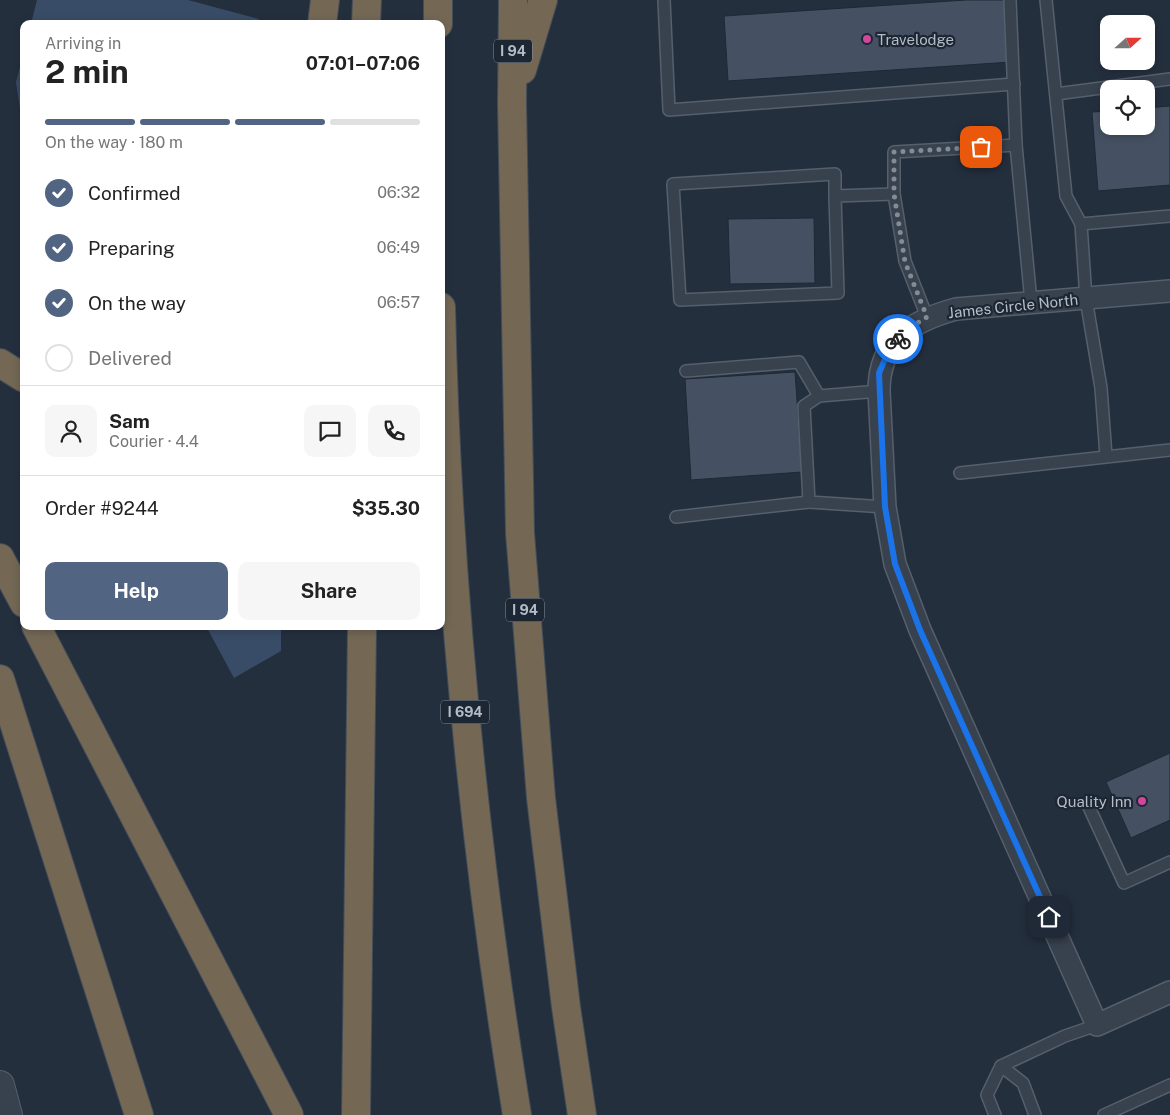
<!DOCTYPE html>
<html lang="en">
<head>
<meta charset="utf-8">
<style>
  body { margin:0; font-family:"Public Sans",sans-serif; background:#f6f6f6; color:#222; height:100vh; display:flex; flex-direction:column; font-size:19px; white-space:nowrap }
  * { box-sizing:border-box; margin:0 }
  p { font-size:16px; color:#767676 }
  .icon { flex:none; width:28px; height:28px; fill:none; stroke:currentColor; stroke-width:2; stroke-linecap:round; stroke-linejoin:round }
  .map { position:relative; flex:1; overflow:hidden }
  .sheet { position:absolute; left:20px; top:20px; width:425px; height:610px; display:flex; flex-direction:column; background:#fff; border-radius:10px; box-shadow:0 2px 8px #0003 }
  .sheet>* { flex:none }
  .needle { width:32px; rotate:69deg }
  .tools { position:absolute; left:1100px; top:15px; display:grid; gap:10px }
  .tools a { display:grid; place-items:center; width:55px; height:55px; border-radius:10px; background:#fff; box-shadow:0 2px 8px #0003; font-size:25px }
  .pin { position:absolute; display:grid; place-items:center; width:42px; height:42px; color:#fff; margin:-21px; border-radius:10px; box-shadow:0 2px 8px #0006 }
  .courier { position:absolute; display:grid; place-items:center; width:50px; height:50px; margin:-25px; border:4px solid #1a73e8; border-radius:50%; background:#fff; color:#222; box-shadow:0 1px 6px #0007 }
  .head em { font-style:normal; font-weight:700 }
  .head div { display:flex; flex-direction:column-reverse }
  .head { display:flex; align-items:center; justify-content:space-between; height:85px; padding:0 25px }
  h1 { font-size:32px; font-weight:700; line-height:38px }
  .bar { display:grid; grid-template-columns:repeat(4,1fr); gap:8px 5px; align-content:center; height:60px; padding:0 25px }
  .bar i { height:6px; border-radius:4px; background:#e0e0e0 }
  .bar .on { background:#516482 }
  .bar p { grid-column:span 4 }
  .line { display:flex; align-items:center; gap:12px; padding:0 25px; border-top:1px solid #e0e0e0 }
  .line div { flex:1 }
  .round { display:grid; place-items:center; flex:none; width:52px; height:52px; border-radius:10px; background:#f6f6f6 }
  ol { padding:0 25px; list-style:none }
  li { display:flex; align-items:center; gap:15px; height:55px }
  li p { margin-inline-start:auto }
  li .icon { padding:5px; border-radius:50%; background:#516482; color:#fff; stroke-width:4 }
  li:last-child { color:#767676 }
  li i { width:28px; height:28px; border:2px solid #e0e0e0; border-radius:50% }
  .action { display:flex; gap:10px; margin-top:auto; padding:10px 25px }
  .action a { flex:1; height:58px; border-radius:10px; background:#516482; color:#fff; font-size:20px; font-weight:700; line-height:58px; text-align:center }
  .action a+a { background:#f6f6f6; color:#222 }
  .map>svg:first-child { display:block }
  .water { fill:#394c67 }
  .building { fill:#455162; stroke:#1f2835 }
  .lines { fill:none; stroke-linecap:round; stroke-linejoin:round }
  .service-casing { stroke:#565f6c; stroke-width:14 }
  .minor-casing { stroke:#565f6c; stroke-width:24 }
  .tertiary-casing { stroke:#565f6c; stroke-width:30 }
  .motorway-casing { stroke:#434c59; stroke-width:30 }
  .service { stroke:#38414e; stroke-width:11 }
  .minor { stroke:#38414e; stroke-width:21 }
  .tertiary { stroke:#38414e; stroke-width:28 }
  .motorway { stroke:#746855; stroke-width:28 }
  .done { stroke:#828b98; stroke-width:5; stroke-dasharray:0 9 }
  .route { stroke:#1a73e8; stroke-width:6 }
  .hotel-dot { fill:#d1479c; stroke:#1d2633; stroke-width:2 }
  .labels { text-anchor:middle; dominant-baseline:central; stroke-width:4.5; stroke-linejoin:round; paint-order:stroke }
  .shield { fill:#1d2633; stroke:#878f9c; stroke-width:1 }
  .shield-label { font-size:14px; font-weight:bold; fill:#b4bcc9 }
  .poi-label { font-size:15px; fill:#b4bcc9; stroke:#1d2633; text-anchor:start }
  .street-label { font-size:15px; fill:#b4bcc9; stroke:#1d2633 }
</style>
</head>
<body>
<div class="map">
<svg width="1170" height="1115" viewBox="0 0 1170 1115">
  <rect width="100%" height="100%" fill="#242f3e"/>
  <g class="water">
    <polygon points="37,0 188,0 259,19 258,24 31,24"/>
    <polygon points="24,52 24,137 16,82"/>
    <polygon points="206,626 281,626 281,651 234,678"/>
  </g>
  <g class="building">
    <polygon points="966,0 1006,0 1011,62 728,81 724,16"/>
    <polygon points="1170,106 1170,185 1098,191 1092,112 1109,111 1109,126 1146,126 1146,108"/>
    <polygon points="814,218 815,283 730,284 728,219"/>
    <polygon points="795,372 802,472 691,480 685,379"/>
    <polygon points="1170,753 1170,820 1131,838 1106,782"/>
  </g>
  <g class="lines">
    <g class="service-casing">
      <g id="service">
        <polyline points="664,0 669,110 1014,84"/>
        <polyline points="1010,0 1016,145"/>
        <polyline points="1046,0 1066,196 1081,224"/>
        <polyline points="1056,94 1170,79"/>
        <polyline points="835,196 835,174 673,184 680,300 838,293 835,196 894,194"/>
        <polyline points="927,317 905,261 894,194 894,152 1016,145 1031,302"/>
        <polyline points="686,371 799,362 819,396 879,391"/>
        <polyline points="819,396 804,406 809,502 885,507"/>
        <polyline points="1106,456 1101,388 1086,299 1081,224 1170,216"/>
        <polyline points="960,473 1170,450"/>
        <polyline points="676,517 809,502"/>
        <polyline points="1088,805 1124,883 1170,862"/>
        <polyline points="1001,1066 1023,1083 1035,1115"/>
        <polyline points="995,1115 987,1095 1001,1066 1065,1036 1097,1025"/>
        <polyline points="1104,1115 1170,1085"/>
      </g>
    </g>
    <g class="minor-casing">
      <path id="minor" d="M1170,291L956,309C912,321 879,340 879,391L885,507L895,564L920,630L1097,1025L1170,992"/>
    </g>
    <g class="tertiary-casing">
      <polyline id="tertiary" points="0,1085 8,1115"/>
    </g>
    <g class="motorway-casing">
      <g id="motorway">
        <polyline points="513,0 512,103 520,533 541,798 566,1007 582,1115"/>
        <polyline points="322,24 325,0"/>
        <polyline points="366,24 367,0"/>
        <polyline points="438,24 438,0"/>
        <polyline points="522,70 543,0"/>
        <path d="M441,307C447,578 474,848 517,1115"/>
        <polyline points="0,363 24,378"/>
        <polyline points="0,558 24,603"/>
        <polyline points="36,626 289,1115"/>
        <polyline points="0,679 139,1115"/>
        <polyline points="356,1115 362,626"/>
      </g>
    </g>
    <use href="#service" class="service"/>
    <use href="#minor" class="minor"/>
    <use href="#tertiary" class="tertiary"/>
    <use href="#motorway" class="motorway"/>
  </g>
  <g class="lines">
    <polyline class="done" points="898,339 904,331 927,317 905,262 894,194 894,152 981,147"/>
    <polyline class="route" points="898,339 890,348 879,373 885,507 895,564 920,630 1049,917"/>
  </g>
  <g class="hotel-dot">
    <circle cx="867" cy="39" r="5"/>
    <circle cx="1142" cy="801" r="5"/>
  </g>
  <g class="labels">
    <g class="shield">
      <rect x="494" y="39.5" width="38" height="23" rx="4"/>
      <rect x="506" y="598.5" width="38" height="23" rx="4"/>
      <rect x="441" y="700.5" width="48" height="23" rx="4"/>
    </g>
    <g class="shield-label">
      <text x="513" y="51">I 94</text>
      <text x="525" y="610">I 94</text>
      <text x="465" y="712">I 694</text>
    </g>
    <g class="poi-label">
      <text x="877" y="39">Travelodge</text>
      <text x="1132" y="801" text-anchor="end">Quality Inn</text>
    </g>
    <g class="street-label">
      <text transform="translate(1013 306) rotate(-6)">James Circle North</text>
    </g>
  </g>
</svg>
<div class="tools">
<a><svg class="needle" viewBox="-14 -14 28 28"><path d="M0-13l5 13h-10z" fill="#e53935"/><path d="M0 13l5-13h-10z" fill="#767676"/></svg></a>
<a><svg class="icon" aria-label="locate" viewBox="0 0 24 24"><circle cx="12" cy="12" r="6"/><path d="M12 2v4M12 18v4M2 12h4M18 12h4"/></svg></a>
</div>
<div class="pin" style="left:981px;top:147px;background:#ea580c"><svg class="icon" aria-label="bag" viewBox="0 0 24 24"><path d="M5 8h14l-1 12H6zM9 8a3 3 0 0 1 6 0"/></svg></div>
<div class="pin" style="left:1049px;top:917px;background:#1f2937"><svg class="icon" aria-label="home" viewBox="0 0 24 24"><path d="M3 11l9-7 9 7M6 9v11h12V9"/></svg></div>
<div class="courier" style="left:898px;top:339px"><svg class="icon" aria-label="bike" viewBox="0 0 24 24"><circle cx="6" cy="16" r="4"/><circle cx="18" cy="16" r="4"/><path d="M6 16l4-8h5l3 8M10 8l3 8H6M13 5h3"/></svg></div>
<section class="sheet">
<div class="head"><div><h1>2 min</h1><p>Arriving in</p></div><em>07:01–07:06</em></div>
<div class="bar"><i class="on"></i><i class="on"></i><i class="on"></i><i></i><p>On the way · 180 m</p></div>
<ol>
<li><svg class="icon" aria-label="check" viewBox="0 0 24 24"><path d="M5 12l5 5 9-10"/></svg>Confirmed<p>06:32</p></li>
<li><svg class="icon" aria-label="check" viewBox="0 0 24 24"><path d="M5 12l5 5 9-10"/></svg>Preparing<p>06:49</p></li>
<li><svg class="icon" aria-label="check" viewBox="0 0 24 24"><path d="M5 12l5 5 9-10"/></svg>On the way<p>06:57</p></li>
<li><i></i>Delivered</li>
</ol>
<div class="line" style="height:90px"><a class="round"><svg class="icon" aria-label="person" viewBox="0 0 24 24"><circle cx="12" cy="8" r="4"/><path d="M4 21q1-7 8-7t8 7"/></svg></a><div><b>Sam</b><p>Courier · 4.4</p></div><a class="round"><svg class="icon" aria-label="chat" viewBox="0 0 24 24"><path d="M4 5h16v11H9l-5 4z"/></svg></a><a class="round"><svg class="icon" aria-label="phone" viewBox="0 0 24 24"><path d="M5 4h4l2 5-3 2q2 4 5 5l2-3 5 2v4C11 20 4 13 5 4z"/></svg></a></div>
<div class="line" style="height:65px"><div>Order #9244</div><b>$35.30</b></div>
<div class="action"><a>Help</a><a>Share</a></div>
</section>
</div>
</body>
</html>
